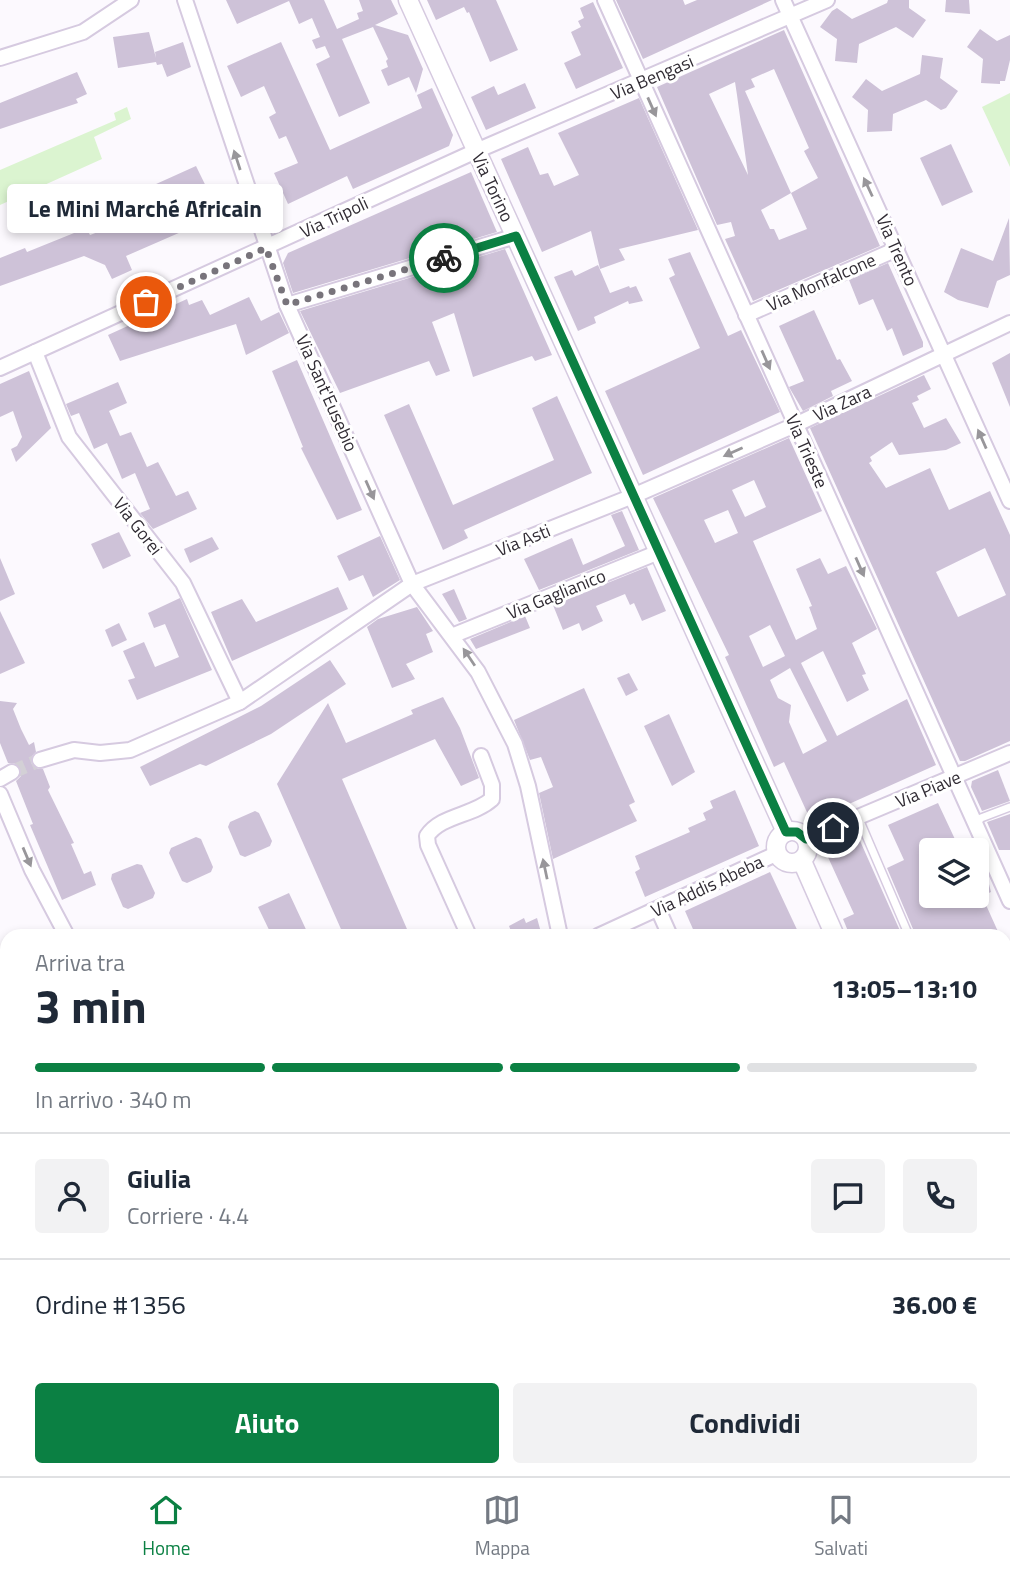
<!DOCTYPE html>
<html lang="it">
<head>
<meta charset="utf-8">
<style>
  body { margin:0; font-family:"Titillium Web",sans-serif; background:#f2f2f3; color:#1f2937; height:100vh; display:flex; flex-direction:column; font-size:26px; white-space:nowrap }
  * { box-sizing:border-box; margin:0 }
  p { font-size:23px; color:#747a83 }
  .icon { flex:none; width:38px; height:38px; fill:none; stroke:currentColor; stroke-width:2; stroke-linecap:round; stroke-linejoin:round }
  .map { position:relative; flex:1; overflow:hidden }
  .side { position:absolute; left:0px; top:929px; width:1012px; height:548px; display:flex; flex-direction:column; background:#fff; border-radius:21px 21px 0 0; box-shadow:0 4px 10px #0003 }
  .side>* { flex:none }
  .buttons { position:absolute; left:919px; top:838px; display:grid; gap:14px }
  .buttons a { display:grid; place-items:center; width:70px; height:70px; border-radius:7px; background:#fff; box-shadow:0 4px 10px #0003; font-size:35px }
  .pin { position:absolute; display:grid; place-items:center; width:60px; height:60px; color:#fff; margin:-30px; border:4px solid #fff; border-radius:50%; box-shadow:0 2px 7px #0007 }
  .courier { position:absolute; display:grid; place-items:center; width:70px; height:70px; margin:-35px; border:5px solid #0b8043; border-radius:50%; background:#fff; color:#222; box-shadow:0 2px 9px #0007 }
  .bubble { position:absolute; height:49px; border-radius:7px; background:#fff; box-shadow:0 4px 10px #0003; font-size:23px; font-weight:700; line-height:49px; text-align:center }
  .overview em { font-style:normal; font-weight:700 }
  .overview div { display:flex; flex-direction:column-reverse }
  .overview { display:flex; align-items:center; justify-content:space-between; height:119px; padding:0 35px }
  h1 { font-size:46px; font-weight:700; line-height:52px }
  .bar { display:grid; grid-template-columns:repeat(4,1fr); gap:10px 7px; align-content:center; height:84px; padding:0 35px }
  .bar i { height:9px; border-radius:5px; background:#e0e1e3 }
  .bar .current { background:#0b8043 }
  .bar p { grid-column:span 4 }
  .line { display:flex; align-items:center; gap:18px; padding:0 35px; border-top:2px solid #e0e1e3 }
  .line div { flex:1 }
  .round { display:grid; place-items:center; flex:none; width:74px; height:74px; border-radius:7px; background:#f2f2f3 }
  .cta { display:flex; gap:14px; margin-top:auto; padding:14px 35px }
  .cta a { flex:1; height:80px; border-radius:7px; background:#0b8043; color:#fff; font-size:28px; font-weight:700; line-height:80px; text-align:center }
  .cta a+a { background:#f2f2f3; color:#1f2937 }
  .dock { display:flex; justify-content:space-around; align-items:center; height:98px; border-top:2px solid #e0e1e3; background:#fff; font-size:19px; color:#747a83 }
  .dock a { display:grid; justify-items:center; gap:4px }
  .dock .current { color:#0b8043 }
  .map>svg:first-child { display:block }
  .green { fill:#dbf4d0 }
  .forest { fill:#b7d2ab }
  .building { fill:#cec2d8; fill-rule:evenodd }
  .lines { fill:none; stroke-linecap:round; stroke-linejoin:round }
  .minor-tunnel { stroke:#d3d0d6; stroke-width:14; stroke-dasharray:14 7; stroke-linecap:butt }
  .service-casing { stroke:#d6cae0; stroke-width:10 }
  .minor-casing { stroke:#d6cae0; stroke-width:18 }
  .tertiary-casing { stroke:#d6cae0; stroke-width:21 }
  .service { stroke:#fff; stroke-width:7 }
  .minor { stroke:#fff; stroke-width:14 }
  .tertiary { stroke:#fff; stroke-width:18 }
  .oneway { fill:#98969a }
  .done { stroke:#78747b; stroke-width:7; stroke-dasharray:0 12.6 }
  .route { stroke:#0b8043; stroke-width:9 }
  .labels { text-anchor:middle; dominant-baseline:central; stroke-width:6; stroke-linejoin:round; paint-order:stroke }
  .street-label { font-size:18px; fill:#312c34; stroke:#fff }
</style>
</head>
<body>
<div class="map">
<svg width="1010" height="1476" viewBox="0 0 1010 1476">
  <rect width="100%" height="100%" fill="#fcf9fe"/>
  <g class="green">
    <polygon points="1010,93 1010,167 982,107"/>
    <polygon points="127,107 131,119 94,137 102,159 0,205 0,170 116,120 114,113"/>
    <polygon points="7,1323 7,1425 0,1428 0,1326"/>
  </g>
  <polygon class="forest" points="705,1470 945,1470 932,1476 708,1476"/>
  <g class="building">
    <polygon points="226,0 324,0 337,29 359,19 357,13 363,11 359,0 391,0 398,14 375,25 408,35 423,69 416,93 409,77 388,86 381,70 388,67 386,61 388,59 373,27 342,39 370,103 339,117 316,64 330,57 325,46 316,49 312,40 320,37 312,18 299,24 289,1 237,24"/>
    <polygon points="427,0 496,0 518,50 490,62 469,12 467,13 464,7 436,20"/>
    <polygon points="616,0 683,0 685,5 697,0 772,0 643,59"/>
    <polygon points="888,0 909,0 909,8 926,20 913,38 896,27 859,44 857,63 835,61 837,39 820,27 832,11 837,8 852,19 887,3"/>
    <polygon points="946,0 969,0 970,14 945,12"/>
    <polygon points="593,2 623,68 576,89 564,63 581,55 571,32 581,27 578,21 584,18 580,8"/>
    <polygon points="980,29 997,41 1010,35 1010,60 1005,81 1000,81 1000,84 981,83 983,59 967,47"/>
    <path d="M784,30L880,246L753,301L725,239L735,236L731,222L717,225L657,87ZM774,69L809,148L804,151L818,178L791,193L745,91L755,87L751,79ZM735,82L737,95L748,175L709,94ZM791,193L807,229L779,240L774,229H770L761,210Z"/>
    <polygon points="149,32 156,58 155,52 183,42 191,67 167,77 162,64 157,65 156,62 118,68 113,37"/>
    <polygon points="281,42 330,150 422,108 417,95 432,88 453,135 449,146 353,189 347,176 288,204 274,173 298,163 286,136 279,139 269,117 276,113 264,86 241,97 227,66"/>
    <polygon points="922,55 943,58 940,78 958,91 946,108 941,110 926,100 893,114 892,131 867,132 868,110 852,97 866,79 882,91 920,74"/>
    <polygon points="77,72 87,94 76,99 78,103 0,129 0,103"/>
    <polygon points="525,83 536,108 486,130 471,97 494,86 498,95"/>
    <polygon points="639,98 698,230 619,249 625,260 600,269 591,231 542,252 501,159 528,147 540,175 548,173 554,186 579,175 558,133"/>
    <polygon points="951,144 973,192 942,206 920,158"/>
    <polygon points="196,166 220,215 126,256 132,270 112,279 105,265 84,256 0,286 0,258 25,248 27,252 79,231 87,229 90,235 154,211 145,189"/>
    <polygon points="471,172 497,232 293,293 283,263 288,253"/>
    <polygon points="1009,218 1010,275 997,281 988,308 958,300 944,292 961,248 993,261"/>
    <polygon points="505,249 552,355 535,361 532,356 473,377 454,313 432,322 450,371 436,376 429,361 340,393 300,311"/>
    <polygon points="690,252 728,336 741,330 780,412 643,475 605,391 700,348 669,278 675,275 668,259"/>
    <polygon points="888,263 923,342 923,347 903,356 892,328 887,331 873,299 859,305 849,280"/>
    <polygon points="598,265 610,293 629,286 630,288 636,286 643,301 629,304 628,301 594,317 596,323 578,331 554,277 572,270 575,276"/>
    <polygon points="249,297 261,321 279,312 289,333 246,355 236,324 120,361 108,335 187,299 189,305 202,300 210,315"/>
    <polygon points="814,310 837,360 840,359 852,381 831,391 833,396 803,411 789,387 804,381 779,326"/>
    <polygon points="1010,353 1010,407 992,363"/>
    <polygon points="297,360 362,510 337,520 301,448 303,447 272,371"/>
    <polygon points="29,371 51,428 16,462 11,449 17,446 22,437 13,411 0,417 0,384"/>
    <path d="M924,375L931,389L917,396L919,400L912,403L924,428L946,418L961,443L946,450L899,455L892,442L870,457L872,461L869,463L886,488L930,468L949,510L990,491L1010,535V741L965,761H960L810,428ZM985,548L1006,595L958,617L936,572Z"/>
    <polygon points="118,382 127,403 109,411 120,436 131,432 147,467 158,462 176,496 188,491 197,509 153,529 140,513 150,509 135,473 122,479 107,443 94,449 79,413 71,416 66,404"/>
    <polygon points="557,396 592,473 464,530 468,538 443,550 384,415 409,404 453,505 554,460 532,408"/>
    <path d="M789,438L822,511L753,541L796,640L817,629L809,607L812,606L796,569L820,558L828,574L846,566L877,629L852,643L866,674L862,675L869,690L847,702L823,651L801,663L837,736L907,699L936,765L811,821L784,762L774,767L725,657L729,655L653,498ZM754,480L766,507L745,517L732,490ZM728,510L738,533L715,543L704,520ZM770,625L785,656L763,667L749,636ZM790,668L827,741L803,754L789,722L791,705L778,698L770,680Z"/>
    <polygon points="622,511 639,550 539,590 524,559 572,538 583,565 625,546 611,515"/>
    <polygon points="119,532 131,556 103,569 91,544"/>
    <polygon points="380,536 400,580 373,597 363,575 349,581 337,556"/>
    <polygon points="212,537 219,549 190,563 184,549"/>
    <polygon points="0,558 15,594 0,601"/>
    <polygon points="647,567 666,611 642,621 634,603 630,605 625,594 596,606 603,621 582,631 579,623 563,630 553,605"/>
    <polygon points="338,587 348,609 232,661 211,612 242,599 256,622"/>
    <polygon points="454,589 467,619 459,622 442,594"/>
    <polygon points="180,598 212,670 137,700 128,680 135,678 123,651 144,642 155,667 179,657 165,624 154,628 148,613"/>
    <polygon points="417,607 433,631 426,634 433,652 406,664 415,679 392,688 367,627 378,619"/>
    <polygon points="0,611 25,663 0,674"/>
    <polygon points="525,616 530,628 476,649 470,639"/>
    <polygon points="119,623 127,640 112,647 105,630"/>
    <polygon points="330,660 346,684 271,734 206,766 200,764 150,786 140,767 261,706"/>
    <polygon points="629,673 638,690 626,696 617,678"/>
    <polygon points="584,688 635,802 629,805 637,821 553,859 539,793 553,787 541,757 530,760 514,720"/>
    <polygon points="443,697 460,728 479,778 461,786 435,739 342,779 410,936 344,936 277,784 328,703 346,743 413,714 411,710"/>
    <polygon points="0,701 17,703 13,709 21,729 29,745 34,742 36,752 31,757 31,763 37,769 43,769 50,787 48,790 74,843 71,844 84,874 91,871 96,885 62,900 30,825 33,824 16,781 21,776 21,768 16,763 8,763 0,743"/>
    <polygon points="669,714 695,772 672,786 644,726"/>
    <polygon points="998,770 1010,801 982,811 971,787 972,781"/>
    <polygon points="735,790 759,846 645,897 635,872 640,869 635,856 690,832 688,828 706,820 703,813 713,808 710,801"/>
    <polygon points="938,803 960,850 931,850 931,896 976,896 976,886 988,880 991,892 982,896 1000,936 910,936 913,929 887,868 904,860 888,825"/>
    <polygon points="255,811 259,813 272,841 270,846 245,857 240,855 228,827 230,822"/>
    <polygon points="1010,814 1010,850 999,850 987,822"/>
    <polygon points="857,834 901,933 904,936 850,936 843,919 854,914 827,855 831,845"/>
    <polygon points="196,837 201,839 213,867 211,872 187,883 182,881 169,853 171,848"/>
    <polygon points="137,864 142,865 155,893 153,898 128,909 123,907 111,879 112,874"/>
    <polygon points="770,872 800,936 696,936 685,911"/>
    <polygon points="289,893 303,923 309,936 272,936 258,907"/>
    <polygon points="524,918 526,923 537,918 542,936 513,936 509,926"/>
  </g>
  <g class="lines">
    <polyline class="minor-tunnel" points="12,772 40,760"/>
    <g class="service-casing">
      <g id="service">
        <polyline points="859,819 907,931"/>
        <polyline points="976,824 981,818 1010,807"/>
      </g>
    </g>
    <g class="minor-casing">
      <g id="minor">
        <polyline points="185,0 287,305 412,584 478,672 515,744 528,786 560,936"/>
        <polyline points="605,0 1010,901"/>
        <polyline points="783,0 1010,501"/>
        <polyline points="0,58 83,32 131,0"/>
        <polyline points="287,305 516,236"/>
        <polyline points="746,315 897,249"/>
        <polyline points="35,352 69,437 183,583 240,702"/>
        <polyline points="0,368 476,151 827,0"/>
        <polyline points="454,635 659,552"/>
        <polyline points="40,760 74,750 100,753 130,750 240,702 412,584 633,496 795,425 1010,323"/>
        <polyline points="0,779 12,772"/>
        <polyline points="0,794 32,870 67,936"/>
        <polyline points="806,839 1010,753"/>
        <polyline points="658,909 670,936"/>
        <path d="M469,936L428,845L427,836C441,815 473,816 492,799V785L481,756"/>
        <polyline points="598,936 778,853"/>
        <polyline points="1004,1157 1010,1155"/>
        <polyline points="0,1204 7,1201"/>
        <polyline points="371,1470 374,1476"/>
        <polyline points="293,1476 306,1470"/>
        <polyline points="418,1476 423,1470"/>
      </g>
    </g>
    <g class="tertiary-casing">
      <g id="tertiary">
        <polyline points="408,0 786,832"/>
        <circle cx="792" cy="847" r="16"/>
        <polyline points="802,861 835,936"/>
        <polyline points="1004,1314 1010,1326"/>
        <polyline points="1004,1450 1010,1445"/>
        <polyline points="970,1476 978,1470"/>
        <polyline points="987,1476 1010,1474"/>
      </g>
    </g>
    <use href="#service" class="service"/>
    <use href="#minor" class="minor"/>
    <use href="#tertiary" class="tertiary"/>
  </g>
  <defs><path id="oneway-solid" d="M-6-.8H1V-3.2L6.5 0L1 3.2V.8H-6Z" transform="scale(1.75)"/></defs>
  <g class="oneway">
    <use href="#oneway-solid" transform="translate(652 107) rotate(66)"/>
    <use href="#oneway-solid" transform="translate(237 160) rotate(-108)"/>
    <use href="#oneway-solid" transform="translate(868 187) rotate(-115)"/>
    <use href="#oneway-solid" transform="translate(766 360) rotate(66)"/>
    <use href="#oneway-solid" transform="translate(982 439) rotate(-114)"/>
    <use href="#oneway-solid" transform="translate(733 452) rotate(156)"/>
    <use href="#oneway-solid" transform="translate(370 490) rotate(66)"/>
    <use href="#oneway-solid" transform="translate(860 567) rotate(66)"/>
    <use href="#oneway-solid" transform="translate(469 657) rotate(-124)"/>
    <use href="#oneway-solid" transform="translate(27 857) rotate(67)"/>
    <use href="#oneway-solid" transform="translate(545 869) rotate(-102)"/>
  </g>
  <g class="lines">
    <polyline class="done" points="146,302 266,248 287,305 444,258"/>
    <polyline class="route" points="444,258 516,236 786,832 797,832 806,839 833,828"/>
  </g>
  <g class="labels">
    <g class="street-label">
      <text transform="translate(652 77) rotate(-23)">Via Bengasi</text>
      <text transform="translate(493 187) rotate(65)">Via Torino</text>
      <text transform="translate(334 217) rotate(-25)">Via Tripoli</text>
      <text transform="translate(897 250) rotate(66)">Via Trento</text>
      <text transform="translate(821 282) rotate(-24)">Via Monfalcone</text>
      <text transform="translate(327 393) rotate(66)">Via Sant'Eusebio</text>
      <text transform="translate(842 403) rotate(-25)">Via Zara</text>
      <text transform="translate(807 451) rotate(66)">Via Trieste</text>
      <text transform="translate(138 526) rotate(52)">Via Gorei</text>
      <text transform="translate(523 540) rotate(-22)">Via Asti</text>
      <text transform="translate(556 594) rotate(-22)">Via Gaglianico</text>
      <text transform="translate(928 789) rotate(-23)">Via Piave</text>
      <text transform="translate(707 886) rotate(-25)">Via Addis Abeba</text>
    </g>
  </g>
</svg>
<div class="buttons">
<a><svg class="icon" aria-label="layers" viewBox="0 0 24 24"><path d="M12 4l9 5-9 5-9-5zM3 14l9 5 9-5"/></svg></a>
</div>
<div class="pin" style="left:146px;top:302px;background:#ea580c"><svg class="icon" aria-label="bag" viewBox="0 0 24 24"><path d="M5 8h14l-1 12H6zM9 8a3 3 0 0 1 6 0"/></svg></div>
<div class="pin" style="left:833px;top:828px;background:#1f2937"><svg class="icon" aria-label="home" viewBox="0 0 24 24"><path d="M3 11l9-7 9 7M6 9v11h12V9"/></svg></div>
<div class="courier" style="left:444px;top:258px"><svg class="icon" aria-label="bike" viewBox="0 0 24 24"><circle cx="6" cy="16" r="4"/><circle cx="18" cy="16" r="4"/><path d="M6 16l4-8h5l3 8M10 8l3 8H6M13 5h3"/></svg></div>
<div class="bubble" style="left:7px;top:184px;width:276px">Le Mini Marché Africain</div>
<section class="side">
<div class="overview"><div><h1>3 min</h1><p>Arriva tra</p></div><em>13:05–13:10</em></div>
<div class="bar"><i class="current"></i><i class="current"></i><i class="current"></i><i></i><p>In arrivo · 340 m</p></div>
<div class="line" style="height:126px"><a class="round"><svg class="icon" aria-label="person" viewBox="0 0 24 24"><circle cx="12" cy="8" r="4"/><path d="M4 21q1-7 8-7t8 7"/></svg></a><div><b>Giulia</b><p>Corriere · 4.4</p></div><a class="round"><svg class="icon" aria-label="chat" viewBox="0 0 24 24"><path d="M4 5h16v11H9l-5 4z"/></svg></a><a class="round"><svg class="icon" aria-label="phone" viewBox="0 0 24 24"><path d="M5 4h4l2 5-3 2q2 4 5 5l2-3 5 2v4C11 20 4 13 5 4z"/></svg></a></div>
<div class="line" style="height:91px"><div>Ordine #1356</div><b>36.00 €</b></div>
<div class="cta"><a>Aiuto</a><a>Condividi</a></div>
</section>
</div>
<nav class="dock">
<a class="current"><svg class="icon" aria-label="home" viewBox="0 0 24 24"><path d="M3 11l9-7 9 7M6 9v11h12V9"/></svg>Home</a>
<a><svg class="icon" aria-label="map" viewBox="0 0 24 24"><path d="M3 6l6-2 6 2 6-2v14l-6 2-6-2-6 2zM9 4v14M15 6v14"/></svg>Mappa</a>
<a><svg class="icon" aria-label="saved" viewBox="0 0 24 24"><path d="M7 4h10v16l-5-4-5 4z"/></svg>Salvati</a>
</nav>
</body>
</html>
